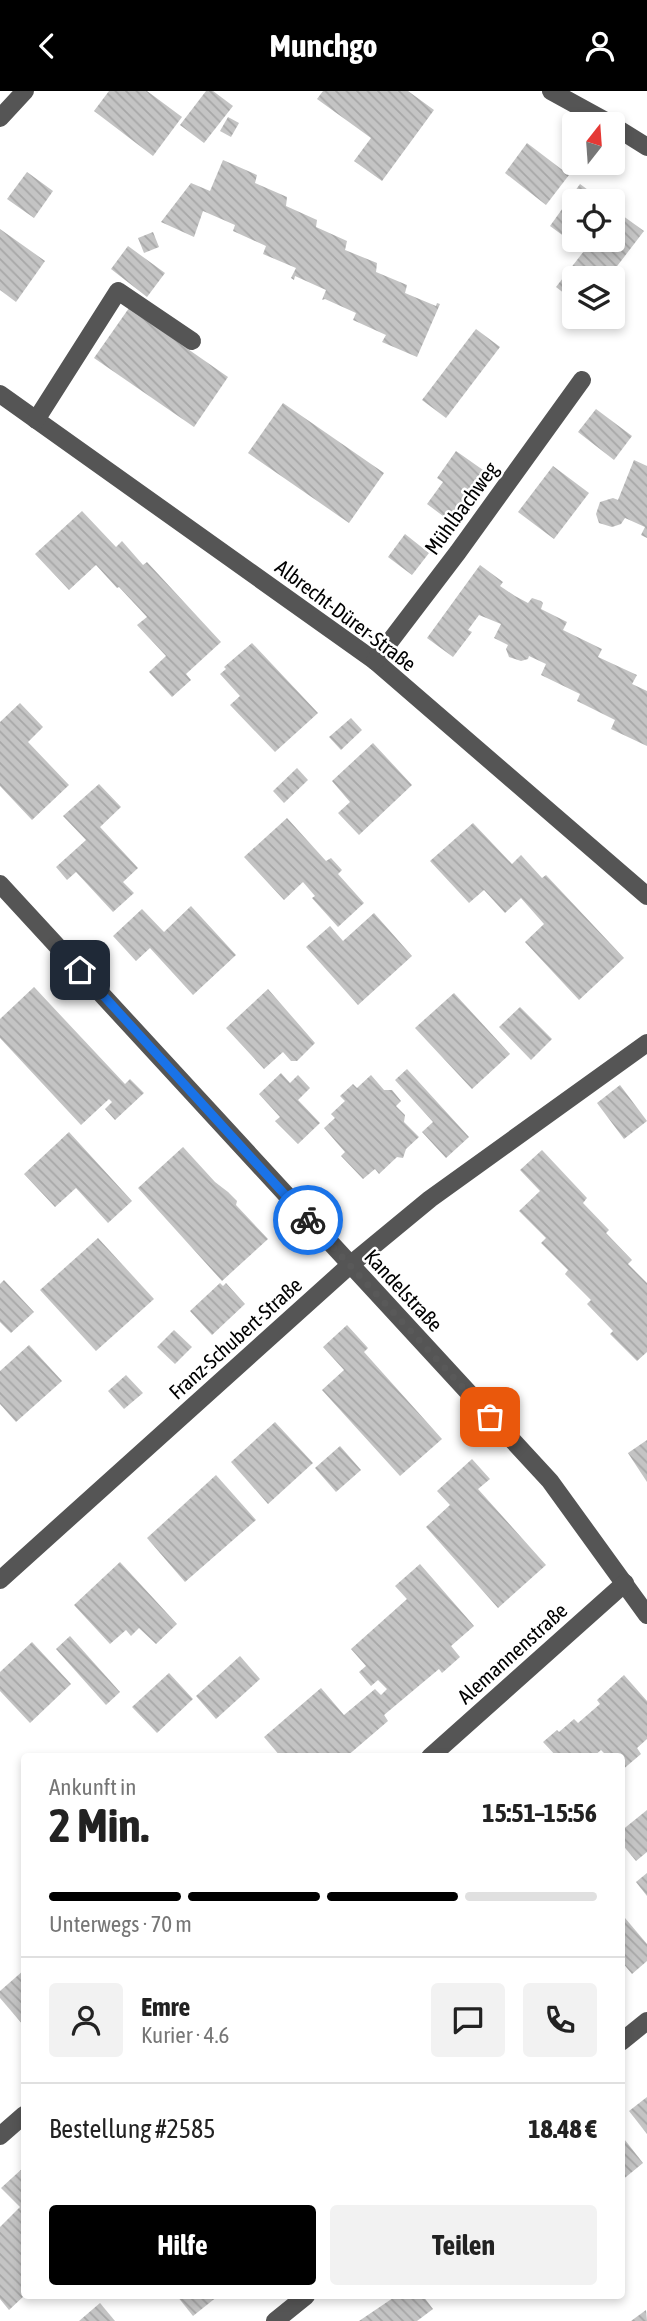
<!DOCTYPE html>
<html lang="de">
<head>
<meta charset="utf-8">
<style>
  body { margin:0; font-family:"Asap Condensed",sans-serif; background:#f2f2f2; color:#222; height:100vh; display:flex; flex-direction:column; font-size:26px; white-space:nowrap }
  * { box-sizing:border-box; margin:0 }
  p { font-size:23px; color:#767676 }
  .icon { flex:none; width:38px; height:38px; fill:none; stroke:currentColor; stroke-width:2; stroke-linecap:round; stroke-linejoin:round }
  .map { position:relative; flex:1; overflow:hidden }
  .details { position:absolute; left:21px; top:1662px; width:604px; height:546px; display:flex; flex-direction:column; background:#fff; border-radius:7px; box-shadow:0 4px 10px #0003 }
  .details>* { flex:none }
  .needle { width:46px; rotate:17deg }
  .controls { position:absolute; left:562px; top:21px; display:grid; gap:14px }
  .controls a { display:grid; place-items:center; width:63px; height:63px; border-radius:7px; background:#fff; box-shadow:0 4px 10px #0003; font-size:35px }
  .pin { position:absolute; display:grid; place-items:center; width:60px; height:60px; color:#fff; margin:-30px; border-radius:14px; box-shadow:0 4px 10px #0006 }
  .courier { position:absolute; display:grid; place-items:center; width:70px; height:70px; margin:-35px; border:5px solid #1a73e8; border-radius:50%; background:#fff; color:#222; box-shadow:0 2px 9px #0007 }
  .overview em { font-style:normal; font-weight:700 }
  .overview div { display:flex; flex-direction:column-reverse }
  .overview { display:flex; align-items:center; justify-content:space-between; height:119px; padding:0 28px }
  h1 { font-size:46px; font-weight:700; line-height:52px }
  .bar { display:grid; grid-template-columns:repeat(4,1fr); gap:10px 7px; align-content:center; height:84px; padding:0 28px }
  .bar i { height:9px; border-radius:5px; background:#e0e0e0 }
  .bar .current { background:#000 }
  .bar p { grid-column:span 4 }
  .line { display:flex; align-items:center; gap:18px; padding:0 28px; border-top:2px solid #e0e0e0 }
  .line div { flex:1 }
  .round { display:grid; place-items:center; flex:none; width:74px; height:74px; border-radius:7px; background:#f2f2f2 }
  .action { display:flex; gap:14px; margin-top:auto; padding:14px 28px }
  .action a { flex:1; height:80px; border-radius:7px; background:#000; color:#fff; font-size:28px; font-weight:700; line-height:80px; text-align:center }
  .action a+a { background:#f2f2f2; color:#222 }
  header { display:flex; justify-content:space-between; align-items:center; height:91px; padding:0 28px; background:#000; color:#fff; font-size:32px; font-weight:700 }
  .map>svg:first-child { display:block }
  .building { fill:url(#building-back-hatch) }
  .lines { fill:none; stroke-linecap:round; stroke-linejoin:round }
  .minor { stroke:#555; stroke-width:18 }
  .done { stroke:#595959; stroke-width:7; stroke-dasharray:0 12.6 }
  .route { stroke:#1a73e8; stroke-width:9 }
  .labels { text-anchor:middle; dominant-baseline:central; stroke-width:5; stroke-linejoin:round; paint-order:stroke }
  .street-label { font-size:21px; fill:#000; stroke:#fff }
</style>
</head>
<body>
<header><svg class="icon" aria-label="back" viewBox="0 0 24 24"><path d="M15 5l-7 7 7 7"/></svg>Munchgo<svg class="icon" aria-label="person" viewBox="0 0 24 24"><circle cx="12" cy="8" r="4"/><path d="M4 21q1-7 8-7t8 7"/></svg></header>
<div class="map">
<svg width="647" height="2230" viewBox="0 0 647 2230">
  <defs>
    <pattern id="building-back-hatch" width="6" height="6" patternUnits="userSpaceOnUse" patternTransform="scale(1.75)"><rect width="6" height="6" fill="#c4c4c4"/><path d="M-1 5l2 2M0 0l6 6M5-1l2 2" fill="none" stroke="#a7a7a7"/></pattern>
  </defs>
  <rect width="100%" height="100%" fill="#fff"/>
  <g class="building">
    <polygon points="109,0 147,0 182,26 153,65 94,20"/>
    <polygon points="206,0 213,0 233,15 204,52 180,34"/>
    <polygon points="323,0 408,0 434,19 382,90 354,70 371,47 317,8"/>
    <polygon points="228,26 239,32 231,46 220,40"/>
    <polygon points="527,52 569,84 546,114 505,82"/>
    <polygon points="223,69 257,84 255,92 287,106 286,115 317,129 316,136 347,150 345,159 377,172 376,181 407,194 405,202 436,215 437,212 440,213 417,266 382,251 386,244 353,229 356,222 325,208 322,209 326,199 295,185 294,189 291,187 296,177 263,163 266,155 233,140 235,134 203,120 194,146 161,131 191,92 210,100"/>
    <polygon points="27,81 53,100 34,127 7,108"/>
    <polygon points="580,93 603,110 574,110 574,149 612,149 612,117 644,140 608,187 574,187 574,210 556,196 584,160 550,135"/>
    <polygon points="0,138 45,170 16,211 0,199"/>
    <polygon points="153,141 159,156 144,162 138,147"/>
    <polygon points="128,155 165,182 147,206 111,178"/>
    <polygon points="129,217 228,286 194,336 94,267"/>
    <polygon points="476,238 500,256 446,327 422,309"/>
    <polygon points="283,312 384,382 349,432 248,362"/>
    <polygon points="596,318 632,345 614,369 578,341"/>
    <polygon points="456,360 483,379 464,406 467,408 451,431 427,413 443,391 437,387"/>
    <polygon points="634,369 647,375 647,447 641,444 645,436 625,427 621,433 612,436 599,432 596,423 600,411 613,407 618,409"/>
    <polygon points="553,375 589,402 554,448 518,421"/>
    <polygon points="82,420 116,456 122,450 143,474 147,471 221,551 186,583 191,589 172,606 149,581 166,565 137,534 147,526 119,496 117,497 96,474 69,499 35,463"/>
    <polygon points="405,443 429,462 412,484 388,466"/>
    <polygon points="480,474 503,491 500,495 515,505 528,512 532,507 541,510 543,512 541,518 567,531 563,539 602,558 598,566 637,584 632,593 647,600 647,655 611,638 615,629 577,610 580,603 541,584 546,573 529,565 528,568 521,570 509,566 506,558 508,554 494,547 501,533 479,524 468,539 472,541 453,566 427,547"/>
    <polygon points="252,552 318,622 275,661 230,614 240,605 220,583 226,578 224,576"/>
    <polygon points="20,612 43,636 28,651 69,694 32,729 0,695 0,631"/>
    <polygon points="351,627 362,639 341,659 329,646"/>
    <polygon points="373,652 412,694 359,744 338,722 350,711 332,690"/>
    <polygon points="297,677 308,689 284,712 273,700"/>
    <polygon points="99,693 121,716 100,736 138,777 123,791 134,802 113,821 76,781 67,789 56,776 86,749 63,725"/>
    <polygon points="287,727 326,770 331,767 342,779 338,783 364,812 338,836 312,807 315,805 303,791 284,809 244,766"/>
    <polygon points="473,732 512,773 521,764 542,787 546,784 624,867 579,909 525,851 544,833 521,807 505,822 484,799 469,812 430,770"/>
    <polygon points="191,815 236,864 193,904 150,857 136,870 113,845 142,818 164,841"/>
    <polygon points="374,822 412,865 358,914 306,856 330,835 343,850"/>
    <polygon points="34,896 125,993 130,988 144,1002 115,1029 105,1018 112,1011 109,1008 81,1034 0,947 0,928"/>
    <polygon points="268,898 315,952 297,970 291,970 283,961 264,978 226,937"/>
    <polygon points="454,902 510,963 472,998 415,937"/>
    <polygon points="520,916 552,948 531,969 499,936"/>
    <polygon points="407,978 469,1046 446,1067 422,1041 433,1031 395,989"/>
    <polygon points="281,982 290,992 298,984 310,997 298,1009 320,1032 298,1053 275,1030 280,1026 259,1003"/>
    <polygon points="371,984 384,999 392,999 401,1010 396,1015 405,1024 404,1031 419,1046 406,1058 403,1067 397,1066 379,1083 375,1078 363,1088 341,1065 345,1061 324,1037 335,1027 331,1023 345,1010 340,1005 353,993 357,997"/>
    <polygon points="620,994 647,1030 624,1048 597,1012"/>
    <polygon points="69,1041 132,1110 108,1132 76,1097 55,1116 24,1083"/>
    <polygon points="183,1056 215,1091 228,1101 237,1110 236,1114 268,1148 222,1190 138,1097"/>
    <polygon points="542,1059 587,1107 583,1112 609,1139 606,1142 632,1169 628,1173 647,1192 647,1261 637,1270 610,1243 613,1240 587,1213 591,1209 565,1183 568,1179 541,1152 546,1147 519,1120 540,1100 520,1079"/>
    <polygon points="98,1147 154,1208 96,1260 40,1199"/>
    <polygon points="4,1189 34,1221 11,1242 0,1231 0,1193"/>
    <polygon points="220,1192 223,1195 226,1192 245,1213 212,1244 190,1220"/>
    <polygon points="347,1234 368,1257 364,1261 442,1348 400,1385 322,1299 344,1279 323,1256"/>
    <polygon points="174,1239 192,1256 175,1273 157,1256"/>
    <polygon points="29,1254 62,1290 16,1331 0,1313 0,1280"/>
    <polygon points="126,1284 143,1302 124,1318 108,1300"/>
    <polygon points="275,1331 313,1372 268,1413 231,1371"/>
    <polygon points="647,1349 647,1391 628,1362"/>
    <polygon points="340,1355 361,1379 336,1401 315,1377"/>
    <polygon points="472,1368 490,1388 478,1398 546,1474 498,1517 426,1436 450,1414 437,1400"/>
    <polygon points="216,1384 256,1429 185,1491 147,1447"/>
    <polygon points="120,1471 177,1533 156,1553 139,1537 131,1545 126,1539 110,1553 74,1514"/>
    <polygon points="420,1473 474,1535 451,1555 460,1566 442,1582 439,1578 384,1624 388,1630 346,1666 281,1666 264,1646 321,1597 344,1624 375,1598 381,1604 387,1598 378,1589 371,1595 359,1581 366,1575 351,1558 407,1508 395,1495"/>
    <polygon points="70,1545 120,1601 106,1614 56,1558"/>
    <polygon points="32,1551 71,1593 30,1632 0,1600 0,1581"/>
    <polygon points="240,1565 260,1588 216,1628 196,1605"/>
    <polygon points="169,1582 193,1608 157,1642 132,1616"/>
    <polygon points="624,1584 647,1610 647,1648 637,1657 641,1663 621,1680 621,1666 608,1666 601,1659 593,1666 557,1666 543,1651 557,1639 559,1641 574,1628 578,1632 600,1613 597,1609"/>
    <polygon points="647,1719 647,1761 636,1770 621,1752 621,1740"/>
    <polygon points="647,1782 647,1805 636,1791"/>
    <polygon points="625,1827 647,1853 647,1870 632,1883 621,1870 621,1830"/>
    <polygon points="24,1879 24,1935 0,1907 0,1900"/>
    <polygon points="647,2006 647,2043 629,2020"/>
    <polygon points="621,2044 643,2072 621,2090"/>
    <polygon points="24,2076 24,2205 9,2219 0,2208 0,2136 20,2116 1,2097"/>
    <polygon points="177,2205 218,2205 193,2225"/>
    <polygon points="396,2205 423,2205 433,2218 417,2230 359,2230"/>
    <polygon points="100,2212 115,2230 79,2230"/>
    <polygon points="646,2219 647,2230 631,2230"/>
  </g>
  <g class="lines">
    <g class="minor">
      <polyline points="551,0 611,33"/>
      <polyline points="0,27 25,0"/>
      <polyline points="612,34 647,56"/>
      <polyline points="0,303 375,570 647,805"/>
      <polyline points="36,329 118,200 192,250"/>
      <polyline points="375,570 458,461 582,289"/>
      <polyline points="0,793 550,1390 647,1524"/>
      <polyline points="0,1489 350,1174 430,1108 647,952"/>
      <polyline points="430,1666 625,1492"/>
      <polyline points="621,1951 647,1930"/>
      <polyline points="0,2045 24,2024"/>
      <polyline points="275,2230 306,2205"/>
    </g>
  </g>
  <g class="lines">
    <polyline class="done" points="308,1129 490,1326"/>
    <polyline class="route" points="80,879 308,1129"/>
  </g>
  <g class="labels">
    <g class="street-label">
      <text transform="translate(461 417) rotate(-54)">Mühlbachweg</text>
      <text transform="translate(346 524) rotate(37)">Albrecht-Dürer-Straße</text>
      <text transform="translate(404 1199) rotate(47)">Kandelstraße</text>
      <text transform="translate(235 1247) rotate(-42)">Franz-Schubert-Straße</text>
      <text transform="translate(512 1562) rotate(-42)">Alemannenstraße</text>
    </g>
  </g>
</svg>
<div class="controls">
<a><svg class="needle" viewBox="-14 -14 28 28"><path d="M0-13l5 13h-10z" fill="#e53935"/><path d="M0 13l5-13h-10z" fill="#767676"/></svg></a>
<a><svg class="icon" aria-label="locate" viewBox="0 0 24 24"><circle cx="12" cy="12" r="6"/><path d="M12 2v4M12 18v4M2 12h4M18 12h4"/></svg></a>
<a><svg class="icon" aria-label="layers" viewBox="0 0 24 24"><path d="M12 4l9 5-9 5-9-5zM3 14l9 5 9-5"/></svg></a>
</div>
<div class="pin" style="left:490px;top:1326px;background:#ea580c"><svg class="icon" aria-label="bag" viewBox="0 0 24 24"><path d="M5 8h14l-1 12H6zM9 8a3 3 0 0 1 6 0"/></svg></div>
<div class="pin" style="left:80px;top:879px;background:#1f2937"><svg class="icon" aria-label="home" viewBox="0 0 24 24"><path d="M3 11l9-7 9 7M6 9v11h12V9"/></svg></div>
<div class="courier" style="left:308px;top:1129px"><svg class="icon" aria-label="bike" viewBox="0 0 24 24"><circle cx="6" cy="16" r="4"/><circle cx="18" cy="16" r="4"/><path d="M6 16l4-8h5l3 8M10 8l3 8H6M13 5h3"/></svg></div>
<section class="details">
<div class="overview"><div><h1>2 Min.</h1><p>Ankunft in</p></div><em>15:51–15:56</em></div>
<div class="bar"><i class="current"></i><i class="current"></i><i class="current"></i><i></i><p>Unterwegs · 70 m</p></div>
<div class="line" style="height:126px"><a class="round"><svg class="icon" aria-label="person" viewBox="0 0 24 24"><circle cx="12" cy="8" r="4"/><path d="M4 21q1-7 8-7t8 7"/></svg></a><div><b>Emre</b><p>Kurier · 4.6</p></div><a class="round"><svg class="icon" aria-label="chat" viewBox="0 0 24 24"><path d="M4 5h16v11H9l-5 4z"/></svg></a><a class="round"><svg class="icon" aria-label="phone" viewBox="0 0 24 24"><path d="M5 4h4l2 5-3 2q2 4 5 5l2-3 5 2v4C11 20 4 13 5 4z"/></svg></a></div>
<div class="line" style="height:91px"><div>Bestellung #2585</div><b>18.48 €</b></div>
<div class="action"><a>Hilfe</a><a>Teilen</a></div>
</section>
</div>
</body>
</html>
